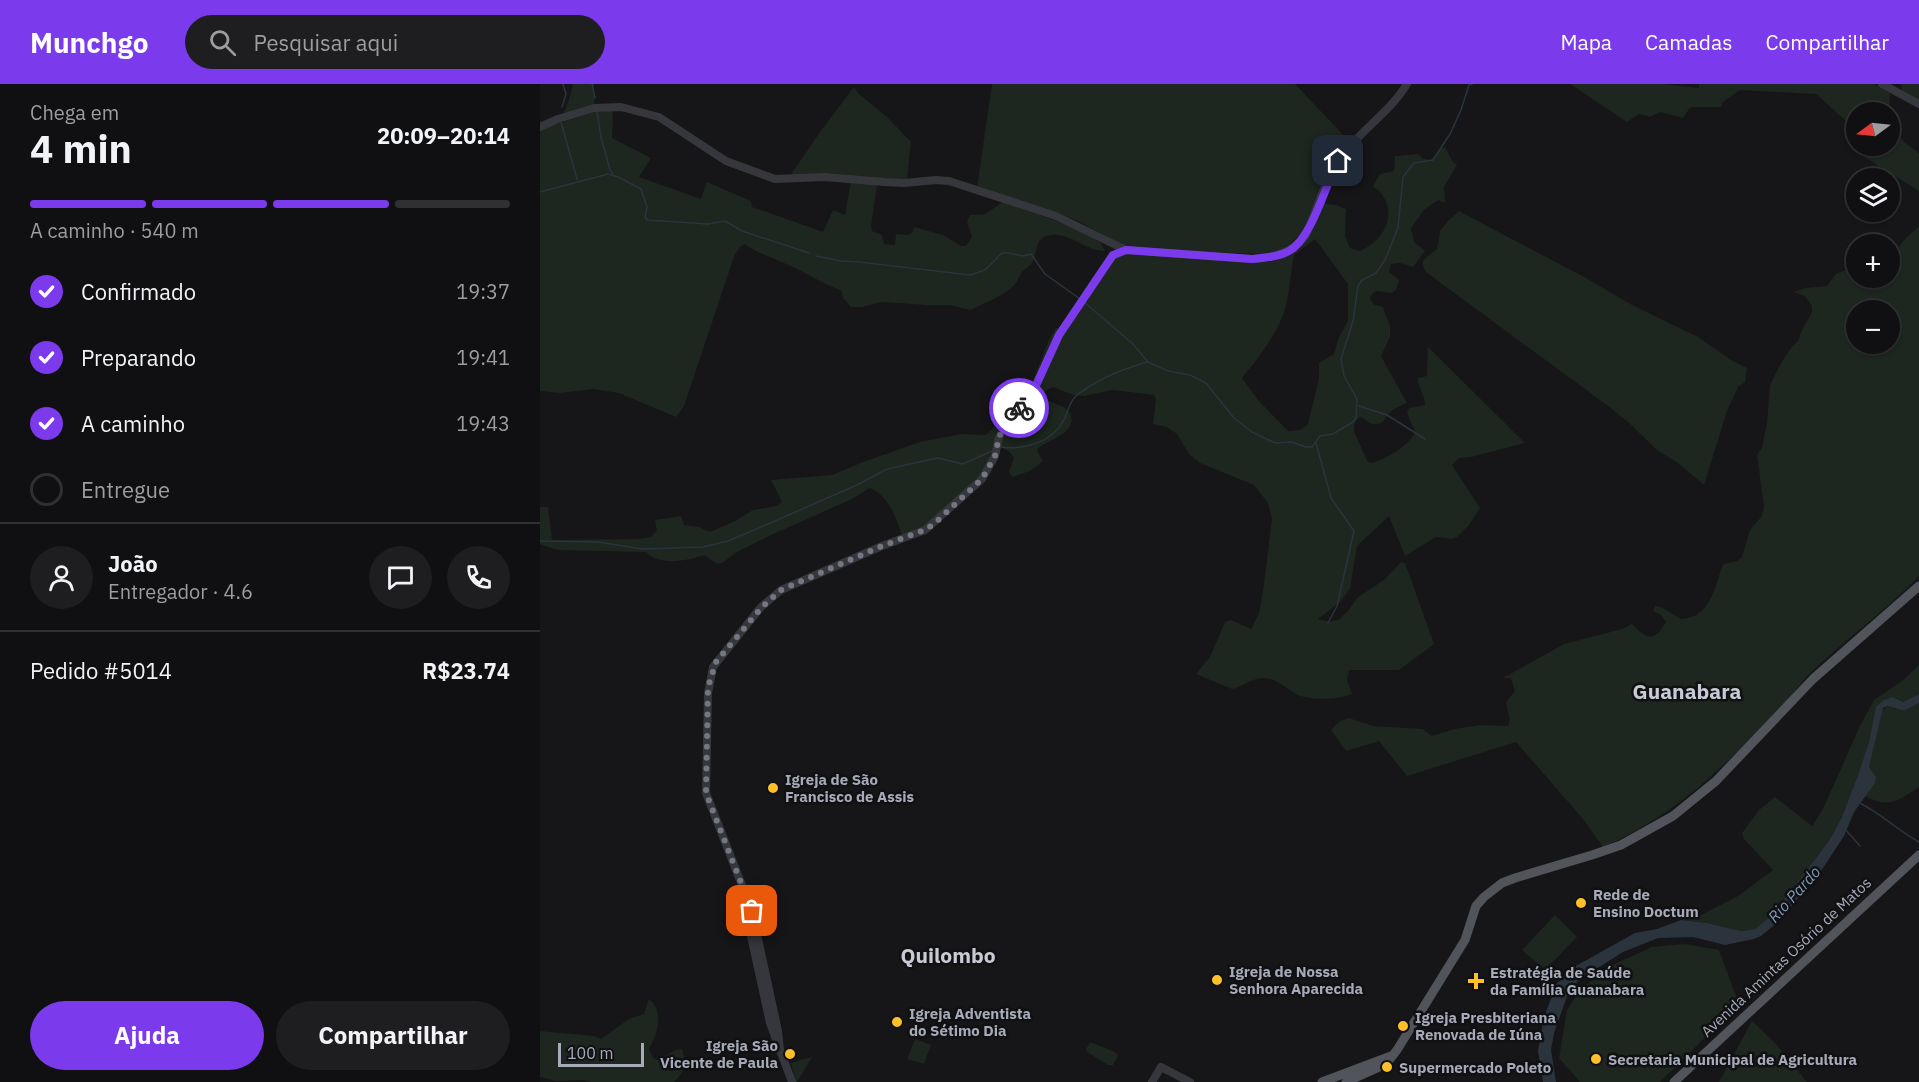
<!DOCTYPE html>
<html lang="pt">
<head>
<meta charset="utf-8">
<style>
  body { margin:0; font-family:"IBM Plex Sans",sans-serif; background:#1e1e20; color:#f1f3f6; height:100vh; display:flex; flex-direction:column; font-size:22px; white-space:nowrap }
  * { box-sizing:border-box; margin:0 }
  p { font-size:20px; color:#9c9d9f }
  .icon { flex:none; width:33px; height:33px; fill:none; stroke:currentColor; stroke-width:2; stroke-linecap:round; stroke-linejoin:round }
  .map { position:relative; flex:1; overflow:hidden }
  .drawer { display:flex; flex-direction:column; background:#101012; width:540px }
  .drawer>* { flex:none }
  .needle { width:39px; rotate:255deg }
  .controls { position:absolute; left:1306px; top:18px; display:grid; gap:12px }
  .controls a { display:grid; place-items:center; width:54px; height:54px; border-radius:50%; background:#101012; box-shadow:0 2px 4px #0004,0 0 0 2px #303032; font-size:30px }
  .scale { position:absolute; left:18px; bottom:15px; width:86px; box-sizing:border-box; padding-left:6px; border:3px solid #a7abb9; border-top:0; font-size:16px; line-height:21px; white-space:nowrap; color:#a7abb9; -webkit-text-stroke:4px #111113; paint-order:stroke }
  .pin { position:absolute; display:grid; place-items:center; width:51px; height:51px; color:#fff; margin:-26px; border-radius:12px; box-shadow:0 3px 9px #0006 }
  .courier { position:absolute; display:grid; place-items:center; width:60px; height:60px; margin:-30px; border:4px solid #7c3aed; border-radius:50%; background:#fff; color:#222; box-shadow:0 2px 8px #0007 }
  .summary em { font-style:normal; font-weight:700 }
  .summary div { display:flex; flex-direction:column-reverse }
  .summary { display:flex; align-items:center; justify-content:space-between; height:102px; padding:0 30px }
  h1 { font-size:39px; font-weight:700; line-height:45px }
  .bar { display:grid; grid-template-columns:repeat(4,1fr); gap:9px 6px; align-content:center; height:72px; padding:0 30px }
  .bar i { height:8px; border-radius:4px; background:#303032 }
  .bar .active { background:#7c3aed }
  .bar p { grid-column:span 4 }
  .line { display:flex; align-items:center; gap:15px; padding:0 30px; border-top:2px solid #303032 }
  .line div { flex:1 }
  .round { display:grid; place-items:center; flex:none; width:63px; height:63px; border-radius:32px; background:#1e1e20 }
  ol { padding:0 30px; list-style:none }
  li { display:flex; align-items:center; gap:18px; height:66px }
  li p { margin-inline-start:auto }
  li .icon { padding:6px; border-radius:50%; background:#7c3aed; color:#fff; stroke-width:4 }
  li:last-child { color:#9c9d9f }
  li i { width:33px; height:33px; border:3px solid #303032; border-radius:50% }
  .primary-button { display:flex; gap:12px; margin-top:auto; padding:12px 30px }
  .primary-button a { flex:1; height:69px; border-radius:36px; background:#7c3aed; color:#fff; font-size:24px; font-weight:700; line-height:69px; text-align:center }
  .primary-button a+a { background:#1e1e20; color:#f1f3f6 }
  header { display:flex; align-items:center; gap:36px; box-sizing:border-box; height:84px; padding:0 30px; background:#7c3aed; color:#fff }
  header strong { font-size:28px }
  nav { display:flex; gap:33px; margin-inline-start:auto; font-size:21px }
  .search { width:420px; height:54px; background:#1e1e20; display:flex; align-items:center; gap:15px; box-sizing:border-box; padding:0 21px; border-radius:33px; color:#9c9d9f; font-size:22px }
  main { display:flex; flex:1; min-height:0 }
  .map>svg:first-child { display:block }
  .green { fill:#1d261f; fill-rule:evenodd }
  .water { fill:#2b343d }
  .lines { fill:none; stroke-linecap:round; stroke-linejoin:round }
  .stream { stroke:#2b343d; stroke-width:1.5 }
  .minor { stroke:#36373d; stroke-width:8 }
  .major { stroke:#52545c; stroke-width:9 }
  .done { stroke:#747781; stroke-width:6; stroke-dasharray:0 10.8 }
  .route { stroke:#7c3aed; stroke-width:8 }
  .poi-dot { fill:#fec028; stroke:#111113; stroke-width:2 }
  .labels { text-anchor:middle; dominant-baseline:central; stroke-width:5; stroke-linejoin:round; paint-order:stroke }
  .poi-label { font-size:15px; font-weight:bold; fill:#a7abb9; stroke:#111113; text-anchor:start }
  .street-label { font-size:15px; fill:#a7abb9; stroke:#111113 }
  .water-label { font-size:16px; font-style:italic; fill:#7c98b6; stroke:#111113 }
  .district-label { font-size:21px; font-weight:bold; fill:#c8cbd5; stroke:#111113 }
</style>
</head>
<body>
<header>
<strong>Munchgo</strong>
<div class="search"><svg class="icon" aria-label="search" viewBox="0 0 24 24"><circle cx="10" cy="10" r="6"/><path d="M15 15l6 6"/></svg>Pesquisar aqui</div>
<nav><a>Mapa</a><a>Camadas</a><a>Compartilhar</a></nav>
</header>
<main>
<section class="drawer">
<div class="summary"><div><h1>4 min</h1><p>Chega em</p></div><em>20:09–20:14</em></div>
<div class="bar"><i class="active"></i><i class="active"></i><i class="active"></i><i></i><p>A caminho · 540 m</p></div>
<ol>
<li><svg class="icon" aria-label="check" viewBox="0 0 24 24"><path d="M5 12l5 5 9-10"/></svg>Confirmado<p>19:37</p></li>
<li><svg class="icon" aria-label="check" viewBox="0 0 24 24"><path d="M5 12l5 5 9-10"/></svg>Preparando<p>19:41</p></li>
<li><svg class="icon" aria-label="check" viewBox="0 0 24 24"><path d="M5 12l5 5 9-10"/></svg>A caminho<p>19:43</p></li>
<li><i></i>Entregue</li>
</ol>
<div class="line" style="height:108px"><a class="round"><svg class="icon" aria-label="person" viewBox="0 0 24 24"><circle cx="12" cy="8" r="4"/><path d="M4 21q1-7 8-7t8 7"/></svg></a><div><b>João</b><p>Entregador · 4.6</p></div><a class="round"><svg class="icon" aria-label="chat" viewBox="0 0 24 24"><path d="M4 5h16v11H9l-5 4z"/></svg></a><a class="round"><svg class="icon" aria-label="phone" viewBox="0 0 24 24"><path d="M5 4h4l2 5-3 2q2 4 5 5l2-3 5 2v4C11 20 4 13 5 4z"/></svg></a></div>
<div class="line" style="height:78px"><div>Pedido #5014</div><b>R$23.74</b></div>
<div class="primary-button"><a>Ajuda</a><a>Compartilhar</a></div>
</section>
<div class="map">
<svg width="1379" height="998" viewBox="0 0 1379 998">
  <rect width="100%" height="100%" fill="#161618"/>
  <g class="green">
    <polygon points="33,0 54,0 54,20 23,30 29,16"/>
    <path d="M452,0H755L809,57C798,70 788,84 781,100C767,134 767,163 723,170L621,167L585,162L536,136L510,126L437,104Z"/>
    <path d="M1030,0H1123L1159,4V0H1334L1350,9C1348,24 1353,45 1363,57C1367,61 1374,65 1379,69V107L1323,72L1319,62H1350V28H1317V55L1308,39L1275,9L1273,10L1200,6L1183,18L1181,23H1152L1149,25L1143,34L1120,28L1110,33L1099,30L1087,38Z"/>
    <polygon points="1361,0 1379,0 1379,16 1362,7"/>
    <polygon points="314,3 318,9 348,34 371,58 367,95 351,96 285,89 250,92 280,48"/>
    <path d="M73,24L72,54L111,74L99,93L161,115L167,98L211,117L212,123L283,148L293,126L305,131L311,98L337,100L331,142L332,147L342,151L344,160L355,161L356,150L368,151L373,148L374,143L403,151L421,162H426L432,153L427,137L430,131L445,130L463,118L533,143L560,158L565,167C546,167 530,149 512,151C494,152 499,167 492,179C490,182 485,185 482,188C479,192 478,197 475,200C466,211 443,220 430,226L410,221H387L341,218L322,223H311L303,214L301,206C280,199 264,187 244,179C230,172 217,170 205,160L201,162L195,170L144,322L136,333L79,309L53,305L20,309L0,307V46L62,25Z"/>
    <path d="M905,63L913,78L917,81L904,103L905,119L898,116L884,126L871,144L874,158L885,167L873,183L860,179L851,180L849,188L859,196L856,206L852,209L836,207L832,210L830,215L833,220L843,223L850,242V253L841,272L867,319C862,321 857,323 853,326C845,331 845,342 833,340C827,339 826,335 820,333L815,337L814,347L827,377L832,379C847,374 868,363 875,348L867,329L869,324L885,321C885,311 878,304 878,294L887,292L888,263L985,359L931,373L919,374L912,381L940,424L929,441L917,453L912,455L896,453L865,472L849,432L817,462L810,505L800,518L778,535L790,538L800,535L808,527L817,514L845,495L861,478L865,479L894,560L859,586H809L807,596L812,610C797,616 770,617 756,610C747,605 734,593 723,594C712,594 702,603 692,605L656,590L670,573L685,538L691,536L711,545L719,529L723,508L732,434L728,419L714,401L660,379L649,370L637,350L627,343L613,340L616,316L614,311L573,306L544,312L533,311L513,303L501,309C506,322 527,318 531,332C536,349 508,356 498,364L497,367L503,377L490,387L472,393L469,388L474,374L470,368L458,362L451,381L392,440L362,453C358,436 348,411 330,404L312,415L229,452L197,468L182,479L177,480L164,471C148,477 118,482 106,468L17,466L0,460V423H8L12,456L97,455L111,453L117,447L115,436L141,432L144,441L159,443L170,448L195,437L213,426L231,423L238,421L242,418L231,396L292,391L323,378L380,358L421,350L446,351L479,319L492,299L509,256L516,244L524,246L569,181L579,169L729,178C763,166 767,149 781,119L796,121L806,125L805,152L810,164L820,167C841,158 857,135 843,112C841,108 836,105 833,102L840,90L854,87L855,72H857L878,70L883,75L891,76L900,65ZM775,155L808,200V237L799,253L794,270L779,279V294L768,340L760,346L748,347L718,316L702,294C720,271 741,247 747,217C750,202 751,186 754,171Z"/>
    <path d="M919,127L1044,193L1092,221L1158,253L1191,276L1207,284L1205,298L1198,303L1187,327L1164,401L1138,379L1117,366L1088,338L1068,322L886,188C877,174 889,173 897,165L900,147L908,137Z"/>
    <path d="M1379,142V492C1344,528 1303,557 1267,592C1260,600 1254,609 1247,617C1191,676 1139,730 1063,763L1043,735L976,658L867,692L839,657L806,667L791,646L800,637L809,634L833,642L883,645L892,652L914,645L941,641L968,642L970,636L966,618L975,607L971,594H963L1024,560L1082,545L1092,540C1107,555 1114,559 1126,538L1121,531L1113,527L1115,522L1121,523L1141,535C1170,534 1174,505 1182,483L1184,480L1197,477L1202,473L1210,446L1222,432L1224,423L1217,371L1222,363L1227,339L1230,301L1241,279L1251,264L1258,257L1262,246L1272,228V222L1265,212L1253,208L1266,204L1287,202L1296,190L1317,181V194H1350V174L1365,155ZM1317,226H1350V260H1317Z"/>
    <polygon points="1379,581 1379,610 1363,618 1353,613 1335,630 1329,658 1316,697 1302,733 1289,757 1232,831 1215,845 1201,847 1167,839 1141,836 1163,830 1198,812 1233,786 1204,755 1202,749 1219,726 1235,713 1272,742 1283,725 1319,644 1334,616 1362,597"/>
    <path d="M1379,619V703C1357,717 1350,725 1325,712L1335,699L1329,683L1341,627L1348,622Z"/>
    <polygon points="1015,831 1037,853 1005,886 982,866"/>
    <polygon points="1144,860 1179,866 1199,920 1120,998 1040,998 1019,974 1027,926 1039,908 1064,885 1112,863"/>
    <path d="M109,915C125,927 117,950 109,965L113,974L118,976L136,966L142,965C146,981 146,986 134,998H52L45,996L16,997L0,993V947L54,952L61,955L89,935L104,930Z"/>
    <polygon points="1212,937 1235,959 1267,998 1179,998"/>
    <polygon points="375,955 391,961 384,980 367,975"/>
    <polygon points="550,958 575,968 578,972 573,981 568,981 547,968 546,965"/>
    <polygon points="272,973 257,998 256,998 251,979"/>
  </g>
  <path class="water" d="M1379,610V619C1359,629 1369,627 1348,622L1343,624L1329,683L1336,693L1335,699L1314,728L1304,752L1281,787L1238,838L1221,852L1214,855L1185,861L1153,853L1118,854L1083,868L1040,895L1031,904L1026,915L1014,949L1011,966L1016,998H1003L998,967L1004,933L1017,899L1034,883L1095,849L1117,845L1141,836L1167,839L1201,847L1215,845L1232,831L1289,757L1302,733L1318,691L1329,658L1336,623L1344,616L1353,613L1363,618Z"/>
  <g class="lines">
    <g class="stream">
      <polyline points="52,0 55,14"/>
      <polyline points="22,23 26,10 23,0"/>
      <polyline points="57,28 61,53 70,86 73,90"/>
      <polyline points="21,38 37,95"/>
      <polyline points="0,108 68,90 78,93 101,105 107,123 105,133 107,136 168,140 185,137 202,147 269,169"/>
      <polyline points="276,172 301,177 319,178 430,191 445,186 462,169 468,169 483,172 491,170 505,190 540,215"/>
      <polyline points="544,218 593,260 608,278 628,287 650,291 666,299 694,334 712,348 735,359 751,358 766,363 772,363 780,352 793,350 813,338 816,334 817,315 804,292 801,275 813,237 818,202 822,196 836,189 845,176 858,144 863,93 874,79 893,76 910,50 921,26 929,1 932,0"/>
      <polyline points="819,322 847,331 885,355"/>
      <polyline points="776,359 791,414 814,447 797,522 788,539"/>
      <path d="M460,363C484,366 512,359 524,336C528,328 529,318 536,312C555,296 583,285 607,278"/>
      <polyline points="0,457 58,458 102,465 163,463 188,457 228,440 317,401 347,385 398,374 423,380 452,367"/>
      <path d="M1320,719C1341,730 1358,746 1379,758"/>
      <polyline points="1305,745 1320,762"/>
    </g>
    <g class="minor">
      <polyline points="1342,0 1379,20"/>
      <path d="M0,43L18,35L54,24L81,23L119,33L186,77L235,95L285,93L344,98L364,99L396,96L409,97L516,132L586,166L712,175C734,173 752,169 766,151C777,125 785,94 802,72C822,45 850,28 867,0"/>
      <polyline points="206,816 207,834 230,939 252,998"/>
      <polyline points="240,967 238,947 212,827 166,709 168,609 173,583 221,523 241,506 342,462 385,446 442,395 455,372 459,353 465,342 493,308 519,251 572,172 586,166"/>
      <polyline points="612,998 621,983 650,998"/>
    </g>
    <g class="major">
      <polyline points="782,998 851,972"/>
      <polyline points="806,998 846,980 857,966 925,856 936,822 944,813 962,799 975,794 1052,771 1081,761 1133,732 1176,697 1273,595 1379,502"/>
      <polyline points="1134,998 1379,771"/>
    </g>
  </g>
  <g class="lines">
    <polyline class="done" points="212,827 166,709 168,603 176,578 222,523 241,506 342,462 385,446 394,440 442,395 455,372 459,353 465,342 479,324"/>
    <path class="route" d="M479,324L493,308L519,251L573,171L586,166L712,175C724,174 738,173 749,167C771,156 786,100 798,77"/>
  </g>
  <g class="poi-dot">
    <circle cx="233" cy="704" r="6"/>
    <circle cx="1041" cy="819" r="6"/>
    <circle cx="677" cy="896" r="6"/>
    <path d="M933 888h6v6h6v6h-6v6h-6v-6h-6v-6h6z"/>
    <circle cx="357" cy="938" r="6"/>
    <circle cx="863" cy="942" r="6"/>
    <circle cx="250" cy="970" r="6"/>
    <circle cx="1056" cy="975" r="6"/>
    <circle cx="847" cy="983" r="6"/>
  </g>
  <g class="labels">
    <g class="poi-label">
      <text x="245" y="695">Igreja de São<tspan x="245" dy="17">Francisco de Assis</tspan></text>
      <text x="1053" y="810">Rede de<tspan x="1053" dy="17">Ensino Doctum</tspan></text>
      <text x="689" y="887">Igreja de Nossa<tspan x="689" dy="17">Senhora Aparecida</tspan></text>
      <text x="950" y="888">Estratégia de Saúde<tspan x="950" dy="17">da Família Guanabara</tspan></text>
      <text x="369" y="929">Igreja Adventista<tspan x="369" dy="17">do Sétimo Dia</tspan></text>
      <text x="875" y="933">Igreja Presbiteriana<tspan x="875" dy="17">Renovada de Iúna</tspan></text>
      <text x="238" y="961" text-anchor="end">Igreja São<tspan x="238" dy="17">Vicente de Paula</tspan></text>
      <text x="1068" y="975">Secretaria Municipal de Agricultura</text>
      <text x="859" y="983">Supermercado Poleto</text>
    </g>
    <g class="street-label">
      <text transform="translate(1246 873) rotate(-43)">Avenida Amintas Osório de Matos</text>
    </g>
    <g class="water-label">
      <text transform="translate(1254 810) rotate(-48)">Rio Pardo</text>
    </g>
    <g class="district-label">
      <text x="1147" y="607">Guanabara</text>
      <text x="408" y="871">Quilombo</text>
    </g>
  </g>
</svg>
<div class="controls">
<a><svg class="needle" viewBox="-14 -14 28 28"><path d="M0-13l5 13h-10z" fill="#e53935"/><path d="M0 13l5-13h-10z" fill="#9c9d9f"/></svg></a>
<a><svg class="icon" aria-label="layers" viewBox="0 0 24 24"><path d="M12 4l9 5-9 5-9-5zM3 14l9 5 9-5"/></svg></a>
<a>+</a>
<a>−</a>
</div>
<div class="scale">100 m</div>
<div class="pin" style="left:212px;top:827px;background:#ea580c"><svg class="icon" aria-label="bag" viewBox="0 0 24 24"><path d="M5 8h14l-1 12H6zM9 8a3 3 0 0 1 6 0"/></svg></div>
<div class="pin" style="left:798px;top:77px;background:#1f2937"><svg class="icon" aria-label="home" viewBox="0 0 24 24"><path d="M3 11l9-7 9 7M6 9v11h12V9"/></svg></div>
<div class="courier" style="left:479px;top:324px"><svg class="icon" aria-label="bike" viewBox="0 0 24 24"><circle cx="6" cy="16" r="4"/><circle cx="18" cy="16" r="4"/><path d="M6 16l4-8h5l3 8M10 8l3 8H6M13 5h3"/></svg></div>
</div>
</main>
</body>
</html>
